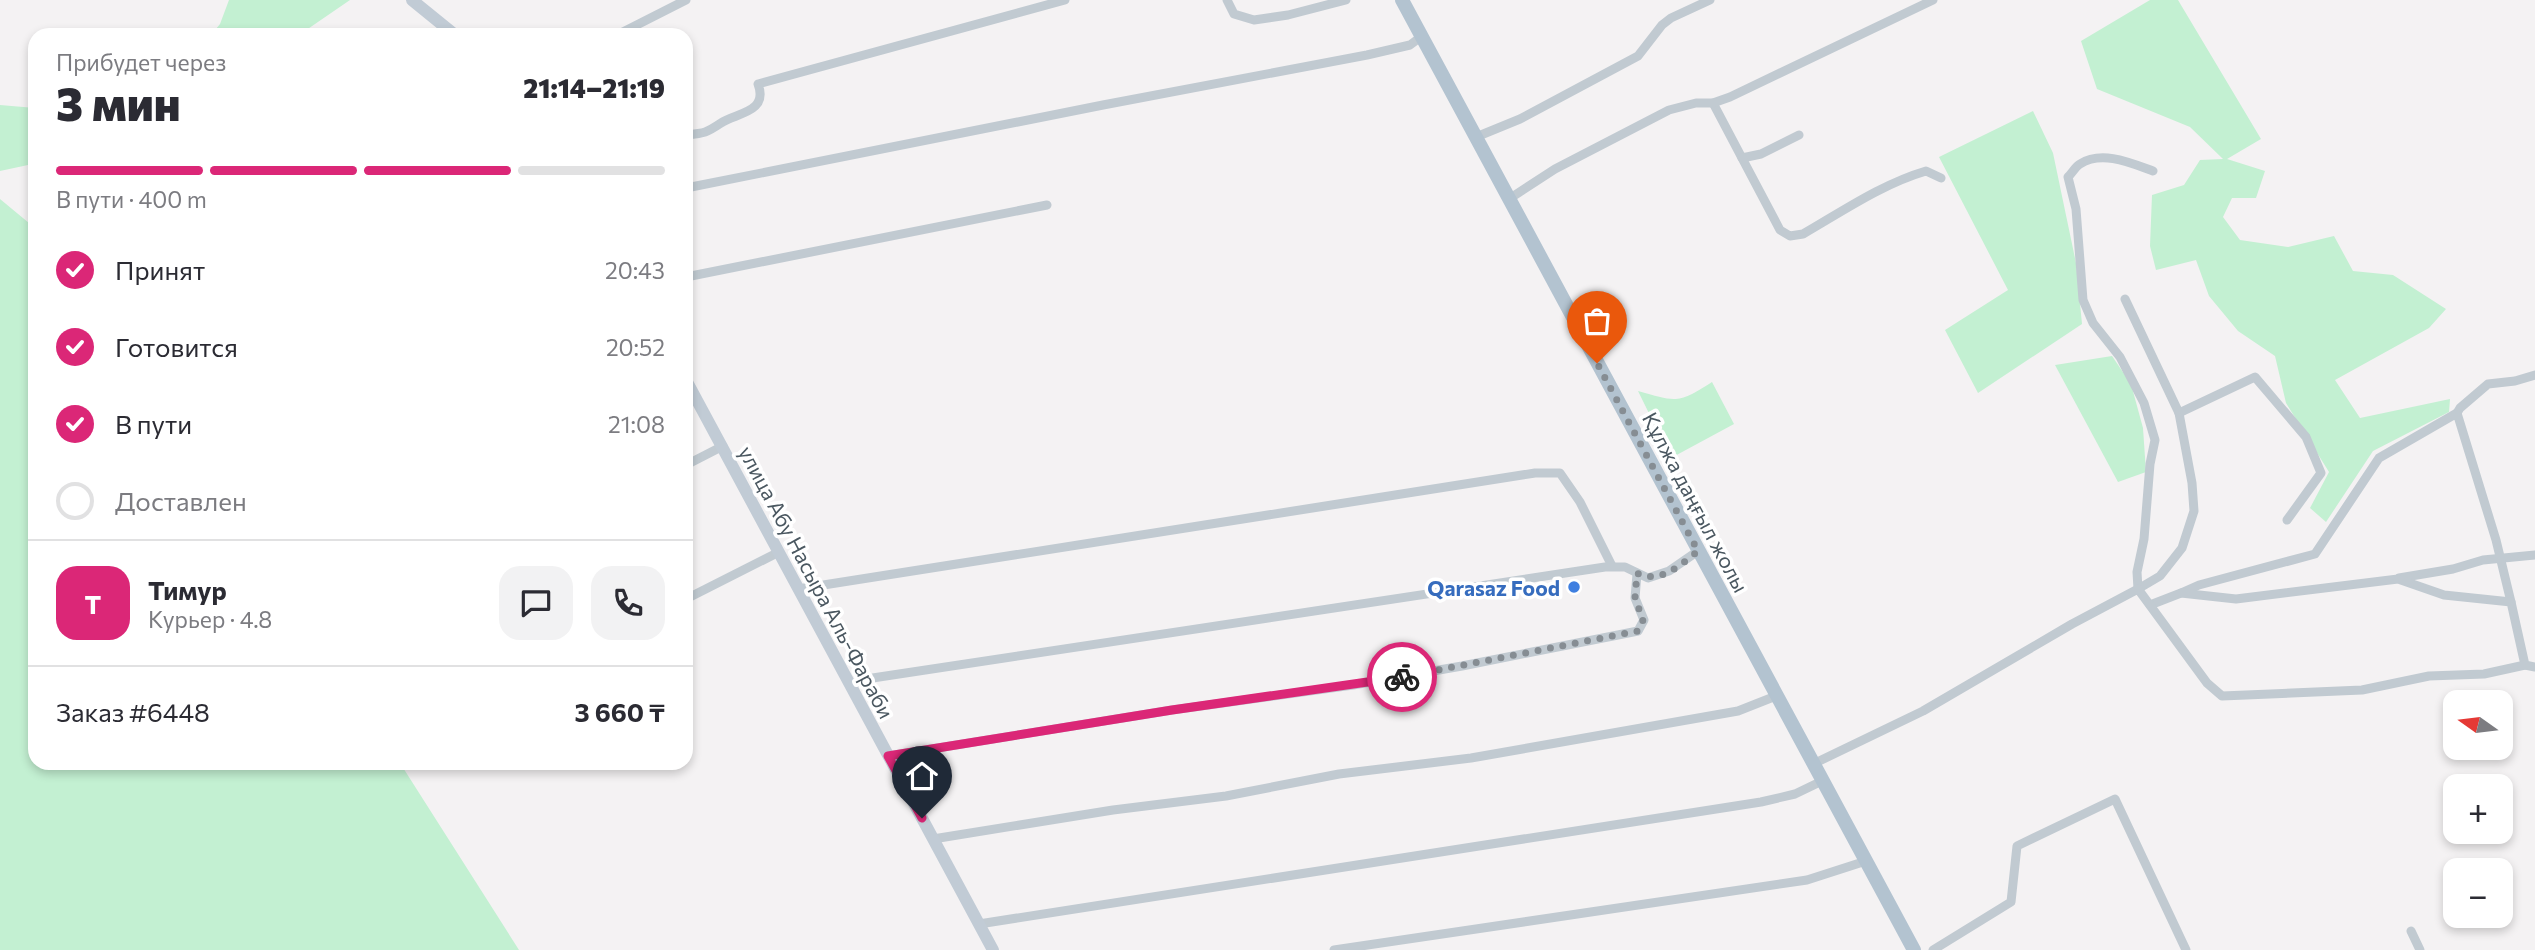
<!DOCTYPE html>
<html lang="ru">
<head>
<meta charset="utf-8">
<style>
  body { margin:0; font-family:Commissioner,sans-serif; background:#f2f2f3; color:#2b2b33; height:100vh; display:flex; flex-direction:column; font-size:26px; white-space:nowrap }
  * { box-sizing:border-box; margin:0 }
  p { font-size:23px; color:#7c7c81 }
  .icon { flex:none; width:38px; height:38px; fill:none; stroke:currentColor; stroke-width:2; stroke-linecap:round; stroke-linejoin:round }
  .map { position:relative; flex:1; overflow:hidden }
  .side { position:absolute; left:28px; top:28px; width:665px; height:742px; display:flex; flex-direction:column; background:#fff; border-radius:21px; box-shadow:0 4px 10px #0003 }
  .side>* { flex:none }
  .needle { width:46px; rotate:284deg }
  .tools { position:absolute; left:2443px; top:690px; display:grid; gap:14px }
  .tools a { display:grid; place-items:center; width:70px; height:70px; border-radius:14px; background:#fff; box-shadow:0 4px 10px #0003; font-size:35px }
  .pin { position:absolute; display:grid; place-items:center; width:60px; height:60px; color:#fff; margin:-72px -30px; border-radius:50% 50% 50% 0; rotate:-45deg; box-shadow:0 0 7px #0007 }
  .pin .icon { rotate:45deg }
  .courier { position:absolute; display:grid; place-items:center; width:70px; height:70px; margin:-35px; border:5px solid #db2777; border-radius:50%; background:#fff; color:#222; box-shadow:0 2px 9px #0007 }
  .head em { font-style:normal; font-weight:800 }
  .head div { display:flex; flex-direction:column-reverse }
  .head { display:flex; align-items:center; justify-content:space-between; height:119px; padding:0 28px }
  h1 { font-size:46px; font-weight:800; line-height:52px }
  .bar { display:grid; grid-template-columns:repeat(4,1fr); gap:10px 7px; align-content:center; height:84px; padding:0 28px }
  .bar i { height:9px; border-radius:5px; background:#e1e1e2 }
  .bar .on { background:#db2777 }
  .bar p { grid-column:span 4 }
  .line { display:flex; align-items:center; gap:18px; padding:0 28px; border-top:2px solid #e1e1e2 }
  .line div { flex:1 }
  .round { display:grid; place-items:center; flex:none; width:74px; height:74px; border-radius:21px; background:#f2f2f3 }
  ol { padding:0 28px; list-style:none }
  li { display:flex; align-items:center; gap:21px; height:77px }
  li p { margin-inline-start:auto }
  li .icon { padding:7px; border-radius:50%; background:#db2777; color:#fff; stroke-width:4 }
  li:last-child { color:#7c7c81 }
  li i { width:38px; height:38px; border:4px solid #e1e1e2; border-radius:50% }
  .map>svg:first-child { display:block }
  .green { fill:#c3f0d2 }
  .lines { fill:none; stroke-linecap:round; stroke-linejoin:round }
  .street { stroke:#c1cad1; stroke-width:9 }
  .secondary { stroke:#c1cbd5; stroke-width:12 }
  .primary { stroke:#b3c3d0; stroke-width:14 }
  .done { stroke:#868d93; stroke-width:7; stroke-dasharray:0 12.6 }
  .route { stroke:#db2777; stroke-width:9 }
  .shop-dot { fill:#3f7fe0; stroke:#fff; stroke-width:2.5 }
  .labels { text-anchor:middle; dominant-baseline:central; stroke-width:7; stroke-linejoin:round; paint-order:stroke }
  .street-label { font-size:21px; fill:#4a5760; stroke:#fff }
  .shop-label { font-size:21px; font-weight:bold; fill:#366cbe; stroke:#fff; text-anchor:end }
</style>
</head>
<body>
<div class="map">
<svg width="2535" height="950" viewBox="0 0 2535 950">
  <rect width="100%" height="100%" fill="#f4f2f3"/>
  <g class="green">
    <polygon points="229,0 350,0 299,35 211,35 220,24"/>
    <polygon points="2150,0 2178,0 2261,139 2227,159 2265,171 2256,198 2232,198 2223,217 2240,240 2288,247 2334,236 2353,271 2393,275 2446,309 2429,328 2335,380 2360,418 2450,399 2449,412 2373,451 2326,522 2310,508 2329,472 2286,403 2275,356 2238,331 2209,296 2196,260 2156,270 2150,246 2152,195 2184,185 2200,160 2223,159 2190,127 2097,89 2081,41"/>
    <polygon points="0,105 35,108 35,168 28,165 0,171"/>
    <polygon points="2033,111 2053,153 2076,263 2082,324 1978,393 1945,330 2008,290 1939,157"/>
    <polygon points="0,199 35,228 35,763 400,763 519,950 0,950"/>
    <polygon points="2112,356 2131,384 2143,428 2146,472 2118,482 2055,365"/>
    <path d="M1712,382L1734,424L1671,458L1638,391C1677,402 1678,404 1712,382Z"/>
  </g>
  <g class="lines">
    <g class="street">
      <polyline points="1227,0 1234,14 1254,20 1288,15 1346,0"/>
      <polyline points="617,35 686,0"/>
      <polyline points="1713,103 1742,158 1761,154 1799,135"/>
      <path d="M686,135C705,133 706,133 721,123C735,113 769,113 758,84L1065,0"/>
      <polyline points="1476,137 1520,119 1638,56 1662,25 1671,18 1710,0"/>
      <path d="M1742,158L1780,230L1790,236L1803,234C1843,211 1882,184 1926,171L1941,178"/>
      <polyline points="686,188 1103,105 1367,55 1410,45 1422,36"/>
      <polyline points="1509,199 1555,169 1669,110 1696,103 1713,103 1730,97 1933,0"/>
      <polyline points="686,277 1047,205"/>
      <path d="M2125,299L2179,413L2192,483L2194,511L2182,548L2160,576L2138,589L2137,572L2144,539L2150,464L2155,440L2144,403L2120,357L2093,323L2083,300L2076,209L2068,177C2072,173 2076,166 2080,164C2102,150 2131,163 2153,171"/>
      <polyline points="2179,413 2255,377 2306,437 2321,473 2287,520"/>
      <polyline points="2457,413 2460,408 2488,384 2515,381 2535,375"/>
      <polyline points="686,465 723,446"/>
      <polyline points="2399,578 2453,569 2483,560 2535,555"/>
      <polyline points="798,589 1535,473 1560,473 1580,502 1612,566"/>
      <polyline points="2181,593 2199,585 2315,554 2379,458 2457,413 2496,540 2511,602"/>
      <polyline points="686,599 779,552"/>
      <polyline points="2150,605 2181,593 2236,599 2398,579 2444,595 2511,602 2525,665 2535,667"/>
      <polyline points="850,686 866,679 1605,567 1625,567 1648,578 1669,571 1698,551"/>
      <polyline points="888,756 1172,710 1353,685 1462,666 1638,631 1644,620 1635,598 1637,574"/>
      <polyline points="1813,764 1923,711 2072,624 2138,589 2207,683 2222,696 2362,690 2429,676 2484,674 2525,665"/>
      <polyline points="933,839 1113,810 1226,796 1339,774 1471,758 1738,711 1776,696"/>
      <polyline points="979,924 1761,802 1795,794 1822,781"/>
      <polyline points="2411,931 2420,950"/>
      <polyline points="1334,950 1807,880 1866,861"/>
      <polyline points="1933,950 2011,902 2017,846 2115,799 2186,950"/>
    </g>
    <g class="secondary">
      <polyline points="412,0 455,35"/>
      <polyline points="686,380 993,950"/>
    </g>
    <polyline class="primary" points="1402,0 1914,950"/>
  </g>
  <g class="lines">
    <path class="done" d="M1402,677L1638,631L1643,620L1635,598L1637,573C1659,585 1682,564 1698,551L1597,363"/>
    <polyline class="route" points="922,818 888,756 1172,710 1402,677"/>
  </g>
  <circle class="shop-dot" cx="1574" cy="587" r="7"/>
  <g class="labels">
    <g class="street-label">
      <text transform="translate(1696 502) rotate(62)">Құлжа даңғыл жолы</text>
      <text transform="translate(817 582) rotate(62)">улица Абу Насыра Аль-Фараби</text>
    </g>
    <g class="shop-label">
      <text x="1560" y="587">Qarasaz Food</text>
    </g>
  </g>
</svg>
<div class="tools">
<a><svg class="needle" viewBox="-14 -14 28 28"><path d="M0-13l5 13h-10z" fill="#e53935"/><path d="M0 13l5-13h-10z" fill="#7c7c81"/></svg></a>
<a>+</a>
<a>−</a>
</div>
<div class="pin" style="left:1597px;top:363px;background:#ea580c"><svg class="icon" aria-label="bag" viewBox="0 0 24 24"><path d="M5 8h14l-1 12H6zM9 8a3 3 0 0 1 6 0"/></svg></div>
<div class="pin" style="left:922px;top:818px;background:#1f2937"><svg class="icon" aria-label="home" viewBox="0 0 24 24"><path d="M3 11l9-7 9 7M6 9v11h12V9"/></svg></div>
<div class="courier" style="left:1402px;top:677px"><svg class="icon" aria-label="bike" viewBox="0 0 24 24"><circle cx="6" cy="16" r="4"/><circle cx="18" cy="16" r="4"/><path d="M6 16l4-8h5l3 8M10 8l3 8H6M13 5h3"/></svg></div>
<section class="side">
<div class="head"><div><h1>3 мин</h1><p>Прибудет через</p></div><em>21:14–21:19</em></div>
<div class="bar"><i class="on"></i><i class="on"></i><i class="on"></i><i></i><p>В пути · 400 m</p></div>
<ol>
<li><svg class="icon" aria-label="check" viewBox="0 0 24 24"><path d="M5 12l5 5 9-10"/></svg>Принят<p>20:43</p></li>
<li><svg class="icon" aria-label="check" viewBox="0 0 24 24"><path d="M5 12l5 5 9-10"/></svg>Готовится<p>20:52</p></li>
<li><svg class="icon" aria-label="check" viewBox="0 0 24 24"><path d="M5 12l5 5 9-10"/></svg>В пути<p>21:08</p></li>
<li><i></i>Доставлен</li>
</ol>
<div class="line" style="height:126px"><b class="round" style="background:#db2777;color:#fff">Т</b><div><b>Тимур</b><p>Курьер · 4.8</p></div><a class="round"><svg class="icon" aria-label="chat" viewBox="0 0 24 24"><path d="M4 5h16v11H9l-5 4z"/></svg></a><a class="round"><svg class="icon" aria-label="phone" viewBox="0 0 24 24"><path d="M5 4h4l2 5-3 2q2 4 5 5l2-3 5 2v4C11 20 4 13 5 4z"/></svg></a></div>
<div class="line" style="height:91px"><div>Заказ #6448</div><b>3 660 ₸</b></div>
</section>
</div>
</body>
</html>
